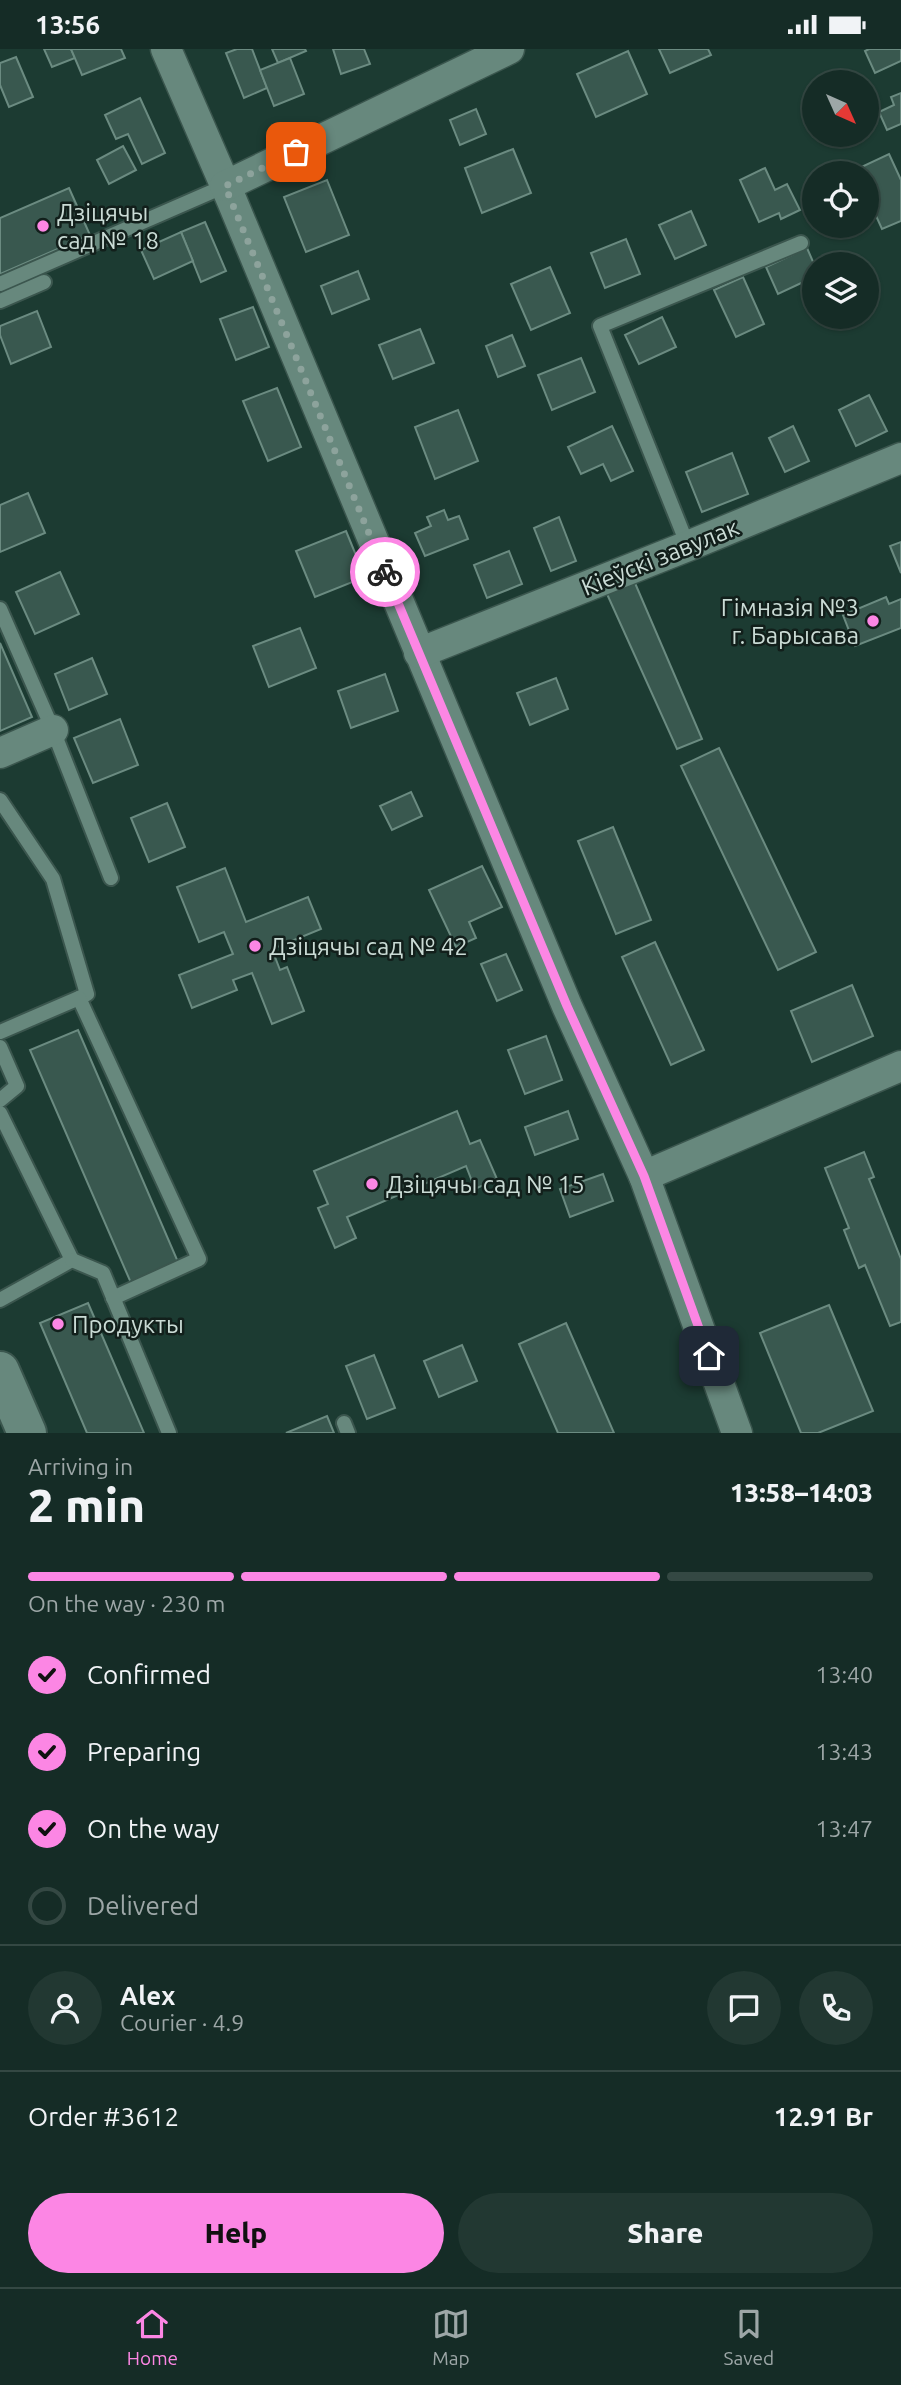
<!DOCTYPE html>
<html lang="en">
<head>
<meta charset="utf-8">
<style>
  body { margin:0; font-family:Ubuntu,sans-serif; background:#223832; color:#f1f3f6; height:100vh; display:flex; flex-direction:column; font-size:26px; white-space:nowrap }
  * { box-sizing:border-box; margin:0 }
  p { font-size:23px; color:#9da7a7 }
  .icon { flex:none; width:38px; height:38px; fill:none; stroke:currentColor; stroke-width:2; stroke-linecap:round; stroke-linejoin:round }
  .map { position:relative; height:1384px; overflow:hidden }
  .side { display:flex; flex-direction:column; background:#152c26; flex:1 }
  .side>* { flex:none }
  .needle { width:46px; rotate:135deg }
  .fabs { position:absolute; left:802px; top:21px; display:grid; gap:14px }
  .fabs a { display:grid; place-items:center; width:77px; height:77px; border-radius:50%; background:#152c26; box-shadow:0 2px 5px #0004,0 0 0 2px #344843; font-size:35px }
  .pin { position:absolute; display:grid; place-items:center; width:60px; height:60px; color:#fff; margin:-30px; border-radius:14px; box-shadow:0 4px 10px #0006 }
  .courier { position:absolute; display:grid; place-items:center; width:70px; height:70px; margin:-35px; border:5px solid #fc86e4; border-radius:50%; background:#fff; color:#222; box-shadow:0 2px 9px #0007 }
  .headline em { font-style:normal; font-weight:800 }
  .headline div { display:flex; flex-direction:column-reverse }
  .headline { display:flex; align-items:center; justify-content:space-between; height:119px; padding:0 28px }
  h1 { font-size:46px; font-weight:800; line-height:52px }
  .bar { display:grid; grid-template-columns:repeat(4,1fr); gap:10px 7px; align-content:center; height:84px; padding:0 28px }
  .bar i { height:9px; border-radius:5px; background:#344843 }
  .bar .active { background:#fc86e4 }
  .bar p { grid-column:span 4 }
  .line { display:flex; align-items:center; gap:18px; padding:0 28px; border-top:2px solid #344843 }
  .line div { flex:1 }
  .round { display:grid; place-items:center; flex:none; width:74px; height:74px; border-radius:37px; background:#223832 }
  ol { padding:0 28px; list-style:none }
  li { display:flex; align-items:center; gap:21px; height:77px }
  li p { margin-inline-start:auto }
  li .icon { padding:7px; border-radius:50%; background:#fc86e4; color:#111; stroke-width:4 }
  li:last-child { color:#9da7a7 }
  li i { width:38px; height:38px; border:4px solid #344843; border-radius:50% }
  .action { display:flex; gap:14px; margin-top:auto; padding:14px 28px }
  .action a { flex:1; height:80px; border-radius:42px; background:#fc86e4; color:#111; font-size:28px; font-weight:800; line-height:80px; text-align:center }
  .action a+a { background:#223832; color:#f1f3f6 }
  .status { display:flex; justify-content:space-between; align-items:center; height:49px; padding:0 35px; background:#152c26; direction:ltr }
  .status svg { height:19px; fill:currentColor }
  .tab-bar { display:flex; justify-content:space-around; align-items:center; height:98px; border-top:2px solid #344843; background:#152c26; font-size:19px; color:#9da7a7 }
  .tab-bar a { display:grid; justify-items:center; gap:4px }
  .tab-bar .active { color:#fc86e4 }
  .map>svg:first-child { display:block }
  .building { fill:#39584f; stroke:#6b8b81; stroke-width:2 }
  .lines { fill:none; stroke-linecap:round; stroke-linejoin:round }
  .service-casing { stroke:#3b564e; stroke-width:18 }
  .minor-casing { stroke:#3b564e; stroke-width:33 }
  .secondary-casing { stroke:#3b564e; stroke-width:42 }
  .service { stroke:#67887d; stroke-width:14 }
  .minor { stroke:#67887d; stroke-width:30 }
  .secondary { stroke:#67887d; stroke-width:38 }
  .done { stroke:#8da39c; stroke-width:7; stroke-dasharray:0 12.6 }
  .route { stroke:#fc86e4; stroke-width:9 }
  .poi-dot { fill:#fc86e4; stroke:#121f1b; stroke-width:2.5 }
  .labels { text-anchor:middle; dominant-baseline:central; stroke-width:5; stroke-linejoin:round; paint-order:stroke }
  .poi-label { font-size:24px; fill:#cadbd5; stroke:#121f1b; text-anchor:start }
  .street-label { font-size:24px; fill:#cadbd5; stroke:#121f1b }
</style>
</head>
<body>
<div class="status"><b>13:56</b><svg viewBox="0 0 49 12"><path d="M0 12V9h3v3zM5 12V6h3v6zM10 12V3h3v9zM15 12V0h3v12zM26 1h20v11H26zM47 4h2v5h-2z"/></svg></div>
<div class="map">
<svg width="901" height="1384" viewBox="0 0 901 1384">
  <rect width="100%" height="100%" fill="#1c3b32"/>
  <g class="building">
    <polygon points="44,0 71,0 75,9 52,18"/>
    <polygon points="71,0 121,0 125,9 82,26"/>
    <polygon points="237,0 252,0 267,39 244,49 226,4"/>
    <polygon points="272,0 305,0 306,2 278,14"/>
    <polygon points="333,0 364,0 370,15 341,25"/>
    <polygon points="659,0 708,0 711,6 670,24"/>
    <polygon points="869,0 901,0 901,12 875,24 865,2"/>
    <polygon points="628,2 647,45 596,68 577,25"/>
    <polygon points="16,8 33,48 9,58 0,36 0,14"/>
    <polygon points="290,9 304,45 274,57 260,21"/>
    <polygon points="901,44 901,75 887,81 879,63 894,56 891,48"/>
    <polygon points="140,49 165,104 142,115 128,85 116,90 105,66"/>
    <polygon points="476,60 486,85 460,96 450,71"/>
    <polygon points="123,97 136,121 109,135 97,111"/>
    <polygon points="513,100 531,144 482,164 465,119"/>
    <polygon points="889,105 901,131 901,172 882,180 866,145 866,124 856,124 855,121"/>
    <polygon points="765,119 775,141 787,135 800,161 781,170 779,164 759,173 740,131"/>
    <polygon points="327,131 349,186 306,203 284,148"/>
    <polygon points="69,139 90,186 0,225 0,169"/>
    <polygon points="691,162 706,196 675,210 659,176"/>
    <polygon points="205,173 226,222 201,233 181,183"/>
    <polygon points="181,183 193,212 154,230 141,201"/>
    <polygon points="626,190 640,225 605,239 591,204"/>
    <polygon points="807,199 814,215 814,228 778,245 766,218"/>
    <polygon points="550,218 570,264 531,281 511,235"/>
    <polygon points="358,222 369,250 332,265 321,237"/>
    <polygon points="743,228 764,275 736,288 714,241"/>
    <polygon points="253,258 269,298 236,311 220,270"/>
    <polygon points="37,262 51,298 11,315 0,286 0,277"/>
    <polygon points="662,268 676,298 639,315 625,286"/>
    <polygon points="420,280 434,314 393,330 379,296"/>
    <polygon points="512,286 525,317 498,328 486,297"/>
    <polygon points="581,309 595,343 552,361 538,326"/>
    <polygon points="277,339 301,398 268,412 243,352"/>
    <polygon points="869,346 887,382 856,397 839,361"/>
    <polygon points="458,361 478,412 435,430 415,378"/>
    <polygon points="612,377 633,422 611,432 603,415 581,425 568,398"/>
    <polygon points="793,377 809,412 785,423 769,389"/>
    <polygon points="732,404 748,445 702,463 686,423"/>
    <polygon points="28,444 45,484 0,503 0,456"/>
    <polygon points="444,461 448,471 459,467 468,490 425,507 415,484 431,477 427,468"/>
    <polygon points="559,468 576,512 551,522 534,479"/>
    <polygon points="346,482 365,528 315,548 296,502"/>
    <polygon points="901,493 901,524 890,497"/>
    <polygon points="509,502 522,535 487,549 474,516"/>
    <polygon points="60,523 79,565 35,585 16,543"/>
    <polygon points="635,534 702,690 677,700 607,545"/>
    <polygon points="886,548 889,555 901,550 901,579 855,597 843,566"/>
    <polygon points="300,579 316,619 269,638 253,597"/>
    <polygon points="0,594 32,668 0,682"/>
    <polygon points="92,609 107,645 69,661 55,625"/>
    <polygon points="385,625 398,662 351,679 338,642"/>
    <polygon points="556,629 568,660 530,676 517,644"/>
    <polygon points="120,670 138,716 93,734 74,689"/>
    <polygon points="719,699 816,903 778,921 681,717"/>
    <polygon points="411,743 422,767 392,781 380,757"/>
    <polygon points="167,754 185,798 149,813 131,769"/>
    <polygon points="613,778 651,871 616,885 578,792"/>
    <polygon points="482,817 502,858 469,873 476,889 456,898 429,841"/>
    <polygon points="225,819 246,873 308,848 321,880 272,900 280,921 287,918 304,962 272,975 252,924 233,931 237,941 192,959 179,926 233,905 224,883 199,893 177,838"/>
    <polygon points="655,893 704,1001 671,1016 622,908"/>
    <polygon points="506,905 522,941 497,952 481,915"/>
    <polygon points="852,936 873,987 812,1013 791,962"/>
    <polygon points="78,981 178,1213 131,1234 30,1001"/>
    <polygon points="546,987 562,1031 525,1045 508,1001"/>
    <polygon points="457,1062 470,1095 480,1091 497,1130 475,1140 466,1117 347,1168 356,1189 335,1199 318,1159 328,1155 314,1122"/>
    <polygon points="568,1062 578,1090 535,1106 525,1078"/>
    <polygon points="864,1103 874,1128 869,1130 901,1210 901,1273 890,1277 865,1216 859,1219 844,1181 849,1179 825,1119"/>
    <polygon points="603,1125 613,1152 570,1168 560,1140"/>
    <polygon points="88,1254 144,1384 87,1384 40,1274"/>
    <polygon points="829,1256 873,1362 818,1384 801,1384 760,1284"/>
    <polygon points="566,1274 614,1384 558,1384 519,1295"/>
    <polygon points="462,1296 477,1332 439,1348 424,1312"/>
    <polygon points="374,1306 395,1359 367,1370 346,1317"/>
    <polygon points="327,1367 334,1384 286,1384"/>
  </g>
  <g class="lines">
    <g class="service-casing">
      <g id="service">
        <polyline points="0,235 225,137"/>
        <polyline points="0,252 44,233"/>
        <polyline points="688,497 600,277 801,194"/>
        <polyline points="0,560 53,681 111,829"/>
        <polyline points="0,751 53,830 87,945 79,949"/>
        <polyline points="0,983 79,949 199,1210 113,1249"/>
        <polyline points="0,998 17,1037 0,1051"/>
        <polyline points="0,1064 72,1211 0,1251"/>
        <polyline points="72,1211 103,1224 169,1384"/>
        <polyline points="344,1374 348,1384"/>
      </g>
    </g>
    <g class="minor-casing">
      <g id="minor">
        <polyline points="166,0 232,152 567,957 644,1127 737,1384"/>
        <polyline points="225,137 509,0"/>
        <polyline points="419,604 688,497 901,409"/>
        <polyline points="0,704 53,681"/>
        <polyline points="644,1127 901,1017"/>
      </g>
    </g>
    <g class="secondary-casing">
      <polyline id="secondary" points="0,1322 27,1384"/>
    </g>
    <use href="#service" class="service"/>
    <use href="#minor" class="minor"/>
    <use href="#secondary" class="secondary"/>
  </g>
  <g class="lines">
    <polyline class="done" points="296,103 225,137 385,523"/>
    <polyline class="route" points="385,523 567,957 644,1127 709,1307"/>
  </g>
  <g class="poi-dot">
    <circle cx="43" cy="177" r="7"/>
    <circle cx="873" cy="572" r="7"/>
    <circle cx="255" cy="897" r="7"/>
    <circle cx="372" cy="1135" r="7"/>
    <circle cx="58" cy="1275" r="7"/>
  </g>
  <g class="labels">
    <g class="poi-label">
      <text x="57" y="163">Дзіцячы<tspan x="57" dy="28">сад № 18</tspan></text>
      <text x="859" y="558" text-anchor="end">Гімназія №3<tspan x="859" dy="28">г. Барысава</tspan></text>
      <text x="269" y="897">Дзіцячы сад № 42</text>
      <text x="386" y="1135">Дзіцячы сад № 15</text>
      <text x="72" y="1275">Продукты</text>
    </g>
    <g class="street-label">
      <text transform="translate(660 508) rotate(-22)">Кіеўскі завулак</text>
    </g>
  </g>
</svg>
<div class="fabs">
<a><svg class="needle" viewBox="-14 -14 28 28"><path d="M0-13l5 13h-10z" fill="#e53935"/><path d="M0 13l5-13h-10z" fill="#9da7a7"/></svg></a>
<a><svg class="icon" aria-label="locate" viewBox="0 0 24 24"><circle cx="12" cy="12" r="6"/><path d="M12 2v4M12 18v4M2 12h4M18 12h4"/></svg></a>
<a><svg class="icon" aria-label="layers" viewBox="0 0 24 24"><path d="M12 4l9 5-9 5-9-5zM3 14l9 5 9-5"/></svg></a>
</div>
<div class="pin" style="left:296px;top:103px;background:#ea580c"><svg class="icon" aria-label="bag" viewBox="0 0 24 24"><path d="M5 8h14l-1 12H6zM9 8a3 3 0 0 1 6 0"/></svg></div>
<div class="pin" style="left:709px;top:1307px;background:#1f2937"><svg class="icon" aria-label="home" viewBox="0 0 24 24"><path d="M3 11l9-7 9 7M6 9v11h12V9"/></svg></div>
<div class="courier" style="left:385px;top:523px"><svg class="icon" aria-label="bike" viewBox="0 0 24 24"><circle cx="6" cy="16" r="4"/><circle cx="18" cy="16" r="4"/><path d="M6 16l4-8h5l3 8M10 8l3 8H6M13 5h3"/></svg></div>
</div>
<section class="side">
<div class="headline"><div><h1>2 min</h1><p>Arriving in</p></div><em>13:58–14:03</em></div>
<div class="bar"><i class="active"></i><i class="active"></i><i class="active"></i><i></i><p>On the way · 230 m</p></div>
<ol>
<li><svg class="icon" aria-label="check" viewBox="0 0 24 24"><path d="M5 12l5 5 9-10"/></svg>Confirmed<p>13:40</p></li>
<li><svg class="icon" aria-label="check" viewBox="0 0 24 24"><path d="M5 12l5 5 9-10"/></svg>Preparing<p>13:43</p></li>
<li><svg class="icon" aria-label="check" viewBox="0 0 24 24"><path d="M5 12l5 5 9-10"/></svg>On the way<p>13:47</p></li>
<li><i></i>Delivered</li>
</ol>
<div class="line" style="height:126px"><a class="round"><svg class="icon" aria-label="person" viewBox="0 0 24 24"><circle cx="12" cy="8" r="4"/><path d="M4 21q1-7 8-7t8 7"/></svg></a><div><b>Alex</b><p>Courier · 4.9</p></div><a class="round"><svg class="icon" aria-label="chat" viewBox="0 0 24 24"><path d="M4 5h16v11H9l-5 4z"/></svg></a><a class="round"><svg class="icon" aria-label="phone" viewBox="0 0 24 24"><path d="M5 4h4l2 5-3 2q2 4 5 5l2-3 5 2v4C11 20 4 13 5 4z"/></svg></a></div>
<div class="line" style="height:91px"><div>Order #3612</div><b>12.91 Br</b></div>
<div class="action"><a>Help</a><a>Share</a></div>
</section>
<nav class="tab-bar">
<a class="active"><svg class="icon" aria-label="home" viewBox="0 0 24 24"><path d="M3 11l9-7 9 7M6 9v11h12V9"/></svg>Home</a>
<a><svg class="icon" aria-label="map" viewBox="0 0 24 24"><path d="M3 6l6-2 6 2 6-2v14l-6 2-6-2-6 2zM9 4v14M15 6v14"/></svg>Map</a>
<a><svg class="icon" aria-label="saved" viewBox="0 0 24 24"><path d="M7 4h10v16l-5-4-5 4z"/></svg>Saved</a>
</nav>
</body>
</html>
